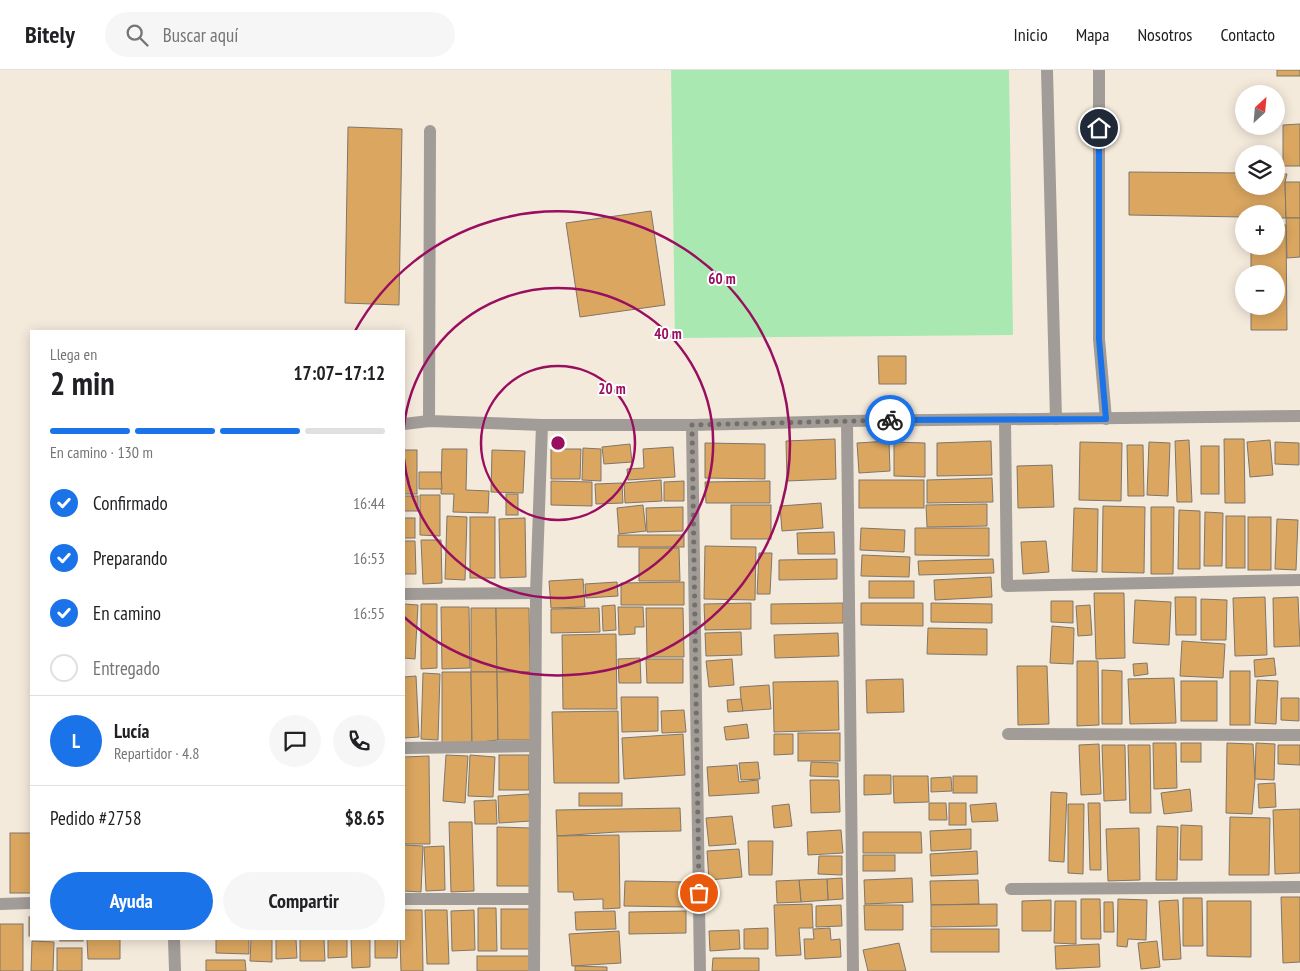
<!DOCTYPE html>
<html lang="es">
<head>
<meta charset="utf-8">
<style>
  body { margin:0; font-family:"PT Sans Narrow",sans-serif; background:#f6f6f6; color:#202124; height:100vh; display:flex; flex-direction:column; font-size:19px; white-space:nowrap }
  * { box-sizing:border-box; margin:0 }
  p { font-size:16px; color:#757577 }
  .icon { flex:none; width:28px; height:28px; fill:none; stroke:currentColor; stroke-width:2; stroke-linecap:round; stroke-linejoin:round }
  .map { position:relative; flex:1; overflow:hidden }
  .sheet { position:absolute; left:30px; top:260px; width:375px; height:610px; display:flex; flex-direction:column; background:#fff; border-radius:0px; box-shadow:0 2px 12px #0003 }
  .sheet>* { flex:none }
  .needle { width:32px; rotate:26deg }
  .fabs { position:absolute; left:1235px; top:15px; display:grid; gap:10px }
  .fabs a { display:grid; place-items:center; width:50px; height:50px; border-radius:50%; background:#fff; box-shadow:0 2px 12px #0003; font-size:25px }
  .pin { position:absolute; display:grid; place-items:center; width:42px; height:42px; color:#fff; margin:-21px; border:2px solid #fff; border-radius:50%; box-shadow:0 1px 5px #0007 }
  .courier { position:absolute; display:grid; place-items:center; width:50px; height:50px; margin:-25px; border:4px solid #1a73e8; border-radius:50%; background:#fff; color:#222; box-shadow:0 1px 6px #0007 }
  .overview em { font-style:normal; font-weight:800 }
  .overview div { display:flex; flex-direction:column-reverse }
  .overview { display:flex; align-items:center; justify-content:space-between; height:85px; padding:0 20px }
  h1 { font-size:32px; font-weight:800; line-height:38px }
  .bar { display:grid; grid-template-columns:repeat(4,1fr); gap:8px 5px; align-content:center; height:60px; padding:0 20px }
  .bar i { height:6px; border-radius:4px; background:#e0e0e0 }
  .bar .current { background:#1a73e8 }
  .bar p { grid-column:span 4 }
  .line { display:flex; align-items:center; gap:12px; padding:0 20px; border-top:1px solid #e0e0e0 }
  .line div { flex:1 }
  .round { display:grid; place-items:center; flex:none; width:52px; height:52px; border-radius:26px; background:#f6f6f6 }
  ol { padding:0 20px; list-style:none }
  li { display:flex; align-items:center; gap:15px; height:55px }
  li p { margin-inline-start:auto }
  li .icon { padding:5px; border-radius:50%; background:#1a73e8; color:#fff; stroke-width:4 }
  li:last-child { color:#757577 }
  li i { width:28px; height:28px; border:2px solid #e0e0e0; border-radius:50% }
  .cta { display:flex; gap:10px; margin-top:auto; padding:10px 20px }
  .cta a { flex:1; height:58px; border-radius:30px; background:#1a73e8; color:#fff; font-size:20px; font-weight:800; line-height:58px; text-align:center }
  .cta a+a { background:#f6f6f6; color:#202124 }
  header { display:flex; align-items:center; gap:30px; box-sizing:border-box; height:70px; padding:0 25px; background:#fff; border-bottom:1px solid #e0e0e0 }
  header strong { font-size:24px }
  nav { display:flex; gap:28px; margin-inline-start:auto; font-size:18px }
  .search { width:350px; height:45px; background:#f6f6f6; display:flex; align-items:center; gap:12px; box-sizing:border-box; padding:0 18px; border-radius:28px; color:#757577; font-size:19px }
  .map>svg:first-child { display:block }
  .green { fill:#a9e9b1 }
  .building { fill:#daa660; stroke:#7f766a }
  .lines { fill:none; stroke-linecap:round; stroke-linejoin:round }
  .service { stroke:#a19c97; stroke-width:12 }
  .minor { stroke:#a19c97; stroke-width:12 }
  .done { stroke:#756f67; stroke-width:5; stroke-dasharray:0 9 }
  .route { stroke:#1a73e8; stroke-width:6 }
  .ring { fill:none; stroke:#9a0e60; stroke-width:2.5 }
  .centre { fill:#9a0e60; stroke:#fff; stroke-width:2.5 }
  .ring-label { font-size:15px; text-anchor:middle; font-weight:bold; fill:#9a0e60; stroke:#fff; stroke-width:4; stroke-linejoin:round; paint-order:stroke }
</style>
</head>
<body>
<header>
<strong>Bitely</strong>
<div class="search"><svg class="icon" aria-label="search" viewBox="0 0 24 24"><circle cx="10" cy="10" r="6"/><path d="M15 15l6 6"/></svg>Buscar aquí</div>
<nav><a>Inicio</a><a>Mapa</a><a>Nosotros</a><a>Contacto</a></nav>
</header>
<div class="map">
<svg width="1300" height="901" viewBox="0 0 1300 901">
  <rect width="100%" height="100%" fill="#f4eadc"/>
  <polygon class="green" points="671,0 1009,0 1013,265 675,268"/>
  <g class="building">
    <rect x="1277" y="0" width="23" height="6"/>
    <polygon points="1300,54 1300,96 1283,96 1283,55"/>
    <polygon points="348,57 402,59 399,235 345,233"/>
    <polygon points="1129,102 1244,103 1244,116 1276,116 1276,104 1287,104 1285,112 1286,148 1276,148 1276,144 1244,144 1244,147 1129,145"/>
    <polygon points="1285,112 1300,112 1300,148 1286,148"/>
    <polygon points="651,141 665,235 580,247 566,153"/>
    <polygon points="1286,148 1300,148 1300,187 1287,188"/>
    <polygon points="1276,155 1286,155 1287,260 1251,260 1251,236 1276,236 1276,204 1251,204 1251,176 1276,176"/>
    <polygon points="878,286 906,286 906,314 879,314"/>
    <polygon points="835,369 836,409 787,411 786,371"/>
    <polygon points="1224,369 1244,369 1245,433 1225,433"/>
    <polygon points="1189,370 1192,432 1177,432 1175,371"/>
    <polygon points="1270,370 1273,405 1250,407 1247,372"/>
    <polygon points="889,371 890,401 859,403 857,373"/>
    <polygon points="991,371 992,405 937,406 937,373"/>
    <polygon points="894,372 925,373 925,407 894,406"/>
    <polygon points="1080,372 1122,373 1121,431 1079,430"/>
    <polygon points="1149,372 1170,373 1168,426 1147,425"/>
    <polygon points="1275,372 1299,373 1299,395 1275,394"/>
    <polygon points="705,373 765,374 765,409 705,408"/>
    <polygon points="630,374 632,392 604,394 602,377"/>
    <polygon points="1127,375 1143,375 1144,426 1128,426"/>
    <rect x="1201" y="376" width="18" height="48"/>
    <polygon points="673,377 675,407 628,410 627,399 644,398 643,379"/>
    <polygon points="583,378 601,379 601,411 582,410"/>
    <polygon points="442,379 467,379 466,420 489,421 488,443 453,442 454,424 441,424"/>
    <polygon points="551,379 581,379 580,409 551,409"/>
    <rect x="404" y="380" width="13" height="44"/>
    <polygon points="492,380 525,381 523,423 491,422"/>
    <polygon points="1052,395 1054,437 1018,438 1017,396"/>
    <polygon points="419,402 441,402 442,419 419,419"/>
    <polygon points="992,408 993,432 927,433 927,410"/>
    <polygon points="661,410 662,431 625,433 624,413"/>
    <rect x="859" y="410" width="65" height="28"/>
    <polygon points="551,411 592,412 592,436 551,435"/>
    <polygon points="684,411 684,431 664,431 664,412"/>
    <polygon points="770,411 770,433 706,433 705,412"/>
    <polygon points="622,413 623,433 596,434 595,414"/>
    <rect x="506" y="424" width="12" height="21"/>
    <polygon points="420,425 440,425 440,466 420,465"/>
    <rect x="404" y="426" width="14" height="15"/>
    <polygon points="821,433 823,458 782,461 780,436"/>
    <polygon points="987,434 987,456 927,457 926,435"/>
    <polygon points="643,435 646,461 619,464 617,438"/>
    <rect x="731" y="435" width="40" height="34"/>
    <polygon points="1103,436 1145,437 1144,503 1102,502"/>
    <polygon points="683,437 683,461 647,462 646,438"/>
    <polygon points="1151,437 1174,437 1173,504 1151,504"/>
    <polygon points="1074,438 1098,439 1097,502 1072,501"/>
    <polygon points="1179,440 1200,441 1200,499 1178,499"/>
    <polygon points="1205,442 1223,443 1222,496 1204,496"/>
    <polygon points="447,446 467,447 465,510 445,509"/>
    <rect x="1226" y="446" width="19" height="52"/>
    <rect x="470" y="447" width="25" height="61"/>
    <rect x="1248" y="447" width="23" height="53"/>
    <rect x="404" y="448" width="11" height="20"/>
    <polygon points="525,448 526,507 500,508 499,449"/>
    <polygon points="1277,449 1298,450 1296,500 1275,499"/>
    <polygon points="861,458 905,460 904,482 860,480"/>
    <polygon points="915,458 989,458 989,486 915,485"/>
    <polygon points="834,462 835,484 798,484 797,463"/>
    <rect x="618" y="465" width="66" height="12"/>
    <polygon points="421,470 441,470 442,513 423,514"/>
    <polygon points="404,471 415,471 416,504 404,504"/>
    <polygon points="1046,471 1049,502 1023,504 1021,472"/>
    <polygon points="705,476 756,477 755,530 704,529"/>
    <polygon points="639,478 679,478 680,511 639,511"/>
    <polygon points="759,483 772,483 770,524 757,524"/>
    <polygon points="862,485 910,487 909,507 861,506"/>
    <polygon points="837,489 837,509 779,510 779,490"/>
    <polygon points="993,489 994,503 919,505 918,491"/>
    <polygon points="991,507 992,527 935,530 934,510"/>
    <polygon points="583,509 585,537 551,538 549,511"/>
    <rect x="869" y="511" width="45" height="17"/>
    <polygon points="617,512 618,526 586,528 585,514"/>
    <polygon points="684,512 684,535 621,535 621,513"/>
    <polygon points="1094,523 1124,523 1125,588 1096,589"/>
    <polygon points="1175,527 1196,527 1196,565 1176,565"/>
    <polygon points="1265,527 1267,585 1235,586 1233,528"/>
    <polygon points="1298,527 1300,576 1274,577 1273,528"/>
    <polygon points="1201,529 1227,530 1226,570 1201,570"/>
    <polygon points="1135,530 1171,532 1169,575 1133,573"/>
    <polygon points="1051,531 1073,531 1073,553 1051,552"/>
    <polygon points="751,533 751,559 705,560 704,534"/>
    <polygon points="843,533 843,553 771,554 771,534"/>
    <polygon points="861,533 923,533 923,556 861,555"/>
    <polygon points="931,533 992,534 992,553 931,552"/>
    <polygon points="404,534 418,535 415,589 404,588"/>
    <polygon points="421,534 437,534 437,598 421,599"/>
    <polygon points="615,535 616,560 603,561 602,536"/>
    <polygon points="1090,535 1092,565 1078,566 1076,536"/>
    <polygon points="441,537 469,537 470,598 442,599"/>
    <polygon points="618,537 643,537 644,557 635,557 635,564 619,565"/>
    <polygon points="471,538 496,538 497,602 471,602"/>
    <polygon points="496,538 529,538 530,602 497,602"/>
    <polygon points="599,538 600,562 551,563 551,539"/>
    <polygon points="646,538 683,538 684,587 647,587"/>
    <polygon points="1052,556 1074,558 1073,594 1050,593"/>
    <polygon points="928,558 987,559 987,585 927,584"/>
    <polygon points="741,562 742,585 706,586 705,563"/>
    <polygon points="838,563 839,586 775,588 774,565"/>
    <polygon points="616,564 617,639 563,639 562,565"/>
    <polygon points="1182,571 1225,574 1223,608 1180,606"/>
    <polygon points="640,588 641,613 619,613 618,589"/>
    <polygon points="1274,588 1276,605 1255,607 1254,590"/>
    <polygon points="646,589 683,589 683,613 647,613"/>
    <polygon points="732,589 734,615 709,617 706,591"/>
    <polygon points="1077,591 1098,591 1099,655 1077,656"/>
    <polygon points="1147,593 1148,604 1134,606 1133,594"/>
    <polygon points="1017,596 1047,596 1049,654 1018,655"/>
    <polygon points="1102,600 1122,601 1122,654 1102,654"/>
    <rect x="1230" y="601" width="20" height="54"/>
    <polygon points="442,602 471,602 472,673 442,673"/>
    <polygon points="471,602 497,602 498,670 472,673"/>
    <polygon points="497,602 530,602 531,670 498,670"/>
    <polygon points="423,603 440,604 438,670 421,669"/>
    <polygon points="416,606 419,667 404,668 404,607"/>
    <polygon points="1174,608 1176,653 1130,654 1128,609"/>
    <polygon points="903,609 904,642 867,643 866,610"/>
    <polygon points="1257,610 1278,611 1276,654 1255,653"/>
    <polygon points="838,611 839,660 774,662 773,612"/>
    <rect x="1181" y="611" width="36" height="40"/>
    <polygon points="769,615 771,639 742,641 740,617"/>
    <polygon points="621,627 658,627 658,661 622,662"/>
    <polygon points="1281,628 1299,628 1299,651 1281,650"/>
    <polygon points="741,629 743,641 728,642 727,630"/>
    <polygon points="684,640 686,662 662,663 661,641"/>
    <polygon points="618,641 619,713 554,713 552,642"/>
    <polygon points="747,654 749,668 726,670 724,657"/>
    <rect x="798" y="663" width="42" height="28"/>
    <polygon points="683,664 685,705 624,709 622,668"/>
    <polygon points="774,664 793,664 793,684 774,685"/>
    <polygon points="1153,673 1176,673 1177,718 1154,719"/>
    <rect x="1181" y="673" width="20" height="19"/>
    <polygon points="1227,673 1253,674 1255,709 1252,744 1226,743"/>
    <polygon points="1256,673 1275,674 1274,710 1255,709"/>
    <polygon points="1099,674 1101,724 1081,725 1079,675"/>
    <polygon points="1102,675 1125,675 1126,730 1104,731"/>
    <polygon points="1128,675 1150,675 1151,743 1130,743"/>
    <polygon points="1278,675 1300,675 1300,695 1278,694"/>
    <polygon points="446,685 468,686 465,733 443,731"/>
    <polygon points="470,685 495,687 493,727 468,726"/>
    <rect x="499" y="685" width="30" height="35"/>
    <polygon points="429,686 430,774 404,774 404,687"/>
    <polygon points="758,692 760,709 741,710 739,693"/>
    <polygon points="811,692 838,693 838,707 810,706"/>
    <polygon points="737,695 739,712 758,710 759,723 709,726 707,697"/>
    <polygon points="864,705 891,705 891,724 864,725"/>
    <polygon points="893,706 928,706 929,732 894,733"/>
    <rect x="953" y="706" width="24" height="17"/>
    <polygon points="951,707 952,721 931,722 931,708"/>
    <polygon points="810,710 839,710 840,742 811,743"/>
    <polygon points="1275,713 1276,737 1259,738 1258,714"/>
    <polygon points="1190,719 1192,741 1164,744 1161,723"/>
    <polygon points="1051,722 1067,723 1064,792 1049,791"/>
    <rect x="579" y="723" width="43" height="13"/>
    <polygon points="529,724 531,751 499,753 498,726"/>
    <polygon points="496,730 497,754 475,754 474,731"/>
    <polygon points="929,733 946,733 947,750 929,750"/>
    <rect x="949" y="733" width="17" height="22"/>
    <polygon points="996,733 998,751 972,752 970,735"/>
    <polygon points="1088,733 1100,733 1101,800 1090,800"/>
    <polygon points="789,734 792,756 774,758 772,736"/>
    <polygon points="1068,734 1084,734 1083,804 1068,803"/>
    <polygon points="680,738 681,761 617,762 557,766 556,740"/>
    <polygon points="1300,739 1300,803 1275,804 1273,740"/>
    <polygon points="732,746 736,774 709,776 706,748"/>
    <polygon points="1230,747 1270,748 1269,805 1229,805"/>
    <polygon points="449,752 472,752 474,821 451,822"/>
    <polygon points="1181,755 1202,756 1202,790 1180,790"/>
    <polygon points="1157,756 1178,757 1177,810 1156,810"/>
    <polygon points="497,757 531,758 531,816 497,816"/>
    <polygon points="1139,758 1140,810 1108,811 1106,759"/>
    <polygon points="971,759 971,779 931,781 930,761"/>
    <polygon points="841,760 843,783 808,785 807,762"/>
    <polygon points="863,762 921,762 922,783 863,783"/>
    <rect x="10" y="763" width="21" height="60"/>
    <polygon points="619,765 620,838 603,839 603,829 574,830 573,822 558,822 557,766"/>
    <polygon points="748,771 773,771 772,805 749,805"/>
    <polygon points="404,775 423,776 421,822 404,821"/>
    <polygon points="444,776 445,820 426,821 424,777"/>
    <polygon points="739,779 742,807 709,810 707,781"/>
    <polygon points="977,781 978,804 931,806 930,784"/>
    <rect x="863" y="785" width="32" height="16"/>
    <polygon points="819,786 842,786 842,805 818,804"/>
    <polygon points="842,808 843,829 828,830 827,809"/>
    <polygon points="912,808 913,832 865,834 864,810"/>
    <polygon points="827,809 828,830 801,832 799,810"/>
    <polygon points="799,810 801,832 777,833 776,811"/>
    <polygon points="978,810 979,834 931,835 930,811"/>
    <polygon points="625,811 686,812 686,837 624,836"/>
    <polygon points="1281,827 1300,827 1300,892 1283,893"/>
    <polygon points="1183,828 1202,828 1203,876 1183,876"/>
    <polygon points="1081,829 1100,829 1101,869 1081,869"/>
    <polygon points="1118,829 1147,830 1146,870 1128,869 1127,877 1117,876"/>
    <polygon points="1051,830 1051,861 1022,861 1022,831"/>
    <polygon points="1178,830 1181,889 1163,890 1159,831"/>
    <polygon points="1055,831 1076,831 1076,874 1054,873"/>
    <polygon points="1207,831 1251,831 1251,887 1207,886"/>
    <polygon points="1104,832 1113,832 1114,862 1104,862"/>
    <polygon points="812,834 813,858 799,858 801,885 776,886 774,835"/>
    <polygon points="997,834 997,856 931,857 931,835"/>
    <polygon points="841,835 842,856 816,857 816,836"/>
    <polygon points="864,835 903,835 903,860 865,860"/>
    <polygon points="478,838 496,838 497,881 478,881"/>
    <rect x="501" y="839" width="30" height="40"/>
    <polygon points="404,840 422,840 423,901 401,901 400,869 404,869"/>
    <polygon points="425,840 447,840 449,894 427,894"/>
    <polygon points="474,840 475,880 452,881 451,841"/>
    <polygon points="615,841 616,859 576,860 575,842"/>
    <polygon points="686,841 686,863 629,864 629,842"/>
    <rect x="29" y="847" width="2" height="19"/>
    <rect x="0" y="854" width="23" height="47"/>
    <polygon points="768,858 768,879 744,879 744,859"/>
    <polygon points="830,858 831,870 840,869 841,887 805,889 804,869 814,869 813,859"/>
    <rect x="931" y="859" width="68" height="23"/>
    <polygon points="739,860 740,879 710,881 709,861"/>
    <polygon points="619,861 621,893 572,896 569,864"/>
    <rect x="60" y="869" width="23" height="2"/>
    <polygon points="87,869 120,869 120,889 88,889"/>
    <polygon points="216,869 249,869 249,884 216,883"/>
    <polygon points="251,869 272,869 272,892 250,891"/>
    <polygon points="276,869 296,869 297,888 276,889"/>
    <polygon points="300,869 324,869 325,891 300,891"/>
    <polygon points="328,869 347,869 347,887 328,888"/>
    <polygon points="351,869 370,869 370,897 352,898"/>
    <polygon points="375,869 398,869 397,888 375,888"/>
    <polygon points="32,871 54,872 53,901 31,901"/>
    <polygon points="1157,871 1160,897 1141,899 1138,873"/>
    <polygon points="899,873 906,901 868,901 863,880"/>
    <polygon points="1099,874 1100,897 1056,899 1055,876"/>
    <rect x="57" y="878" width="25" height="23"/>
    <rect x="477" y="886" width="54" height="15"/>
    <polygon points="713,888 759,888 759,901 712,901"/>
    <polygon points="206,890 245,890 246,901 206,901"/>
    <polygon points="575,896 607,897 607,901 575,901"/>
  </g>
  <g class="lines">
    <polyline class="service" points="429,351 430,61"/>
    <g class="minor">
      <polyline points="1047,0 1056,349"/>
      <polyline points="1099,0 1099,269 1106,349"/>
      <polyline points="1005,350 1007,516 1300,510"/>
      <polyline points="847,351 853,901"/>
      <polyline points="404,354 429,351 542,355 692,355 847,351 1300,346"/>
      <polyline points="692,355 700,901"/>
      <polyline points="404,524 536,523"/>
      <polyline points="1008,664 1300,665"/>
      <polyline points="404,678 535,676"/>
      <polyline points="1011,819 1300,817"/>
      <polyline points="404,829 534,829"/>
      <polyline points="0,834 31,833"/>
      <polyline points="174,869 175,901"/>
      <polyline points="534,901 536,523 542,355"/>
    </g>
  </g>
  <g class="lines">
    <polyline class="done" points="699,823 692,355 890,350"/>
    <polyline class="route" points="890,350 1106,349 1099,269 1099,58"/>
  </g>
  <g class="ring">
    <circle cx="558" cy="373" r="77"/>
    <path d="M404 357A155 155 0 1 1 404 389"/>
    <path d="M355 261A232 232 0 1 1 404 547"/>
  </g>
  <circle cx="558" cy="373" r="8" class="centre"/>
  <g class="ring-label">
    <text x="722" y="214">60 m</text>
    <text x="668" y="269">40 m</text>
    <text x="612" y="324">20 m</text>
  </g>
</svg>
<div class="fabs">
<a><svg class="needle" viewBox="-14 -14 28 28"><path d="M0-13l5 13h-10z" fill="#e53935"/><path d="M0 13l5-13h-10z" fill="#757577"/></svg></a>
<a><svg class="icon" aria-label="layers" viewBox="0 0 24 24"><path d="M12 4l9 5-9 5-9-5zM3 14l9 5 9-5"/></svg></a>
<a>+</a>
<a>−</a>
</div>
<div class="pin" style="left:699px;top:823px;background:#ea580c"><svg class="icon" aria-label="bag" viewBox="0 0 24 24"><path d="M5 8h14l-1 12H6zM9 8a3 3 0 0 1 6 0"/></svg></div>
<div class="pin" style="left:1099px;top:58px;background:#1f2937"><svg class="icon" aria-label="home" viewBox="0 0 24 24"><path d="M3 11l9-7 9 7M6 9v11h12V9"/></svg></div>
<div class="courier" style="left:890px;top:350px"><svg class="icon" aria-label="bike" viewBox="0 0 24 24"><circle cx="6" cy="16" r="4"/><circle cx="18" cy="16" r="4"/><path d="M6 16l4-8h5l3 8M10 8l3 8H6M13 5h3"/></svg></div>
<section class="sheet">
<div class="overview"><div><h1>2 min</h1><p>Llega en</p></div><em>17:07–17:12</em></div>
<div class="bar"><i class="current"></i><i class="current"></i><i class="current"></i><i></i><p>En camino · 130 m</p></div>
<ol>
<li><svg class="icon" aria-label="check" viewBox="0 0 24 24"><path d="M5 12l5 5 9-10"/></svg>Confirmado<p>16:44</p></li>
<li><svg class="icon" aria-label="check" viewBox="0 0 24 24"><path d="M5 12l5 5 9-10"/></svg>Preparando<p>16:53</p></li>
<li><svg class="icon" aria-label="check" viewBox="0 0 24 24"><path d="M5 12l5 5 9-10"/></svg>En camino<p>16:55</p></li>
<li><i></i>Entregado</li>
</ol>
<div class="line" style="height:90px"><b class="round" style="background:#1a73e8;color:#fff">L</b><div><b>Lucía</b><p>Repartidor · 4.8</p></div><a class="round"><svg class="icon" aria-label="chat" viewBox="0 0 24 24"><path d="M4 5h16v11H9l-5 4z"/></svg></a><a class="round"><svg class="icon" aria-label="phone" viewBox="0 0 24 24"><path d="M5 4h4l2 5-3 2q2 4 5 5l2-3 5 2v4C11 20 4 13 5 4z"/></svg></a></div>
<div class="line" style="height:65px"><div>Pedido #2758</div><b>$8.65</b></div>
<div class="cta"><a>Ayuda</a><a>Compartir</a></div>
</section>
</div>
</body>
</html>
